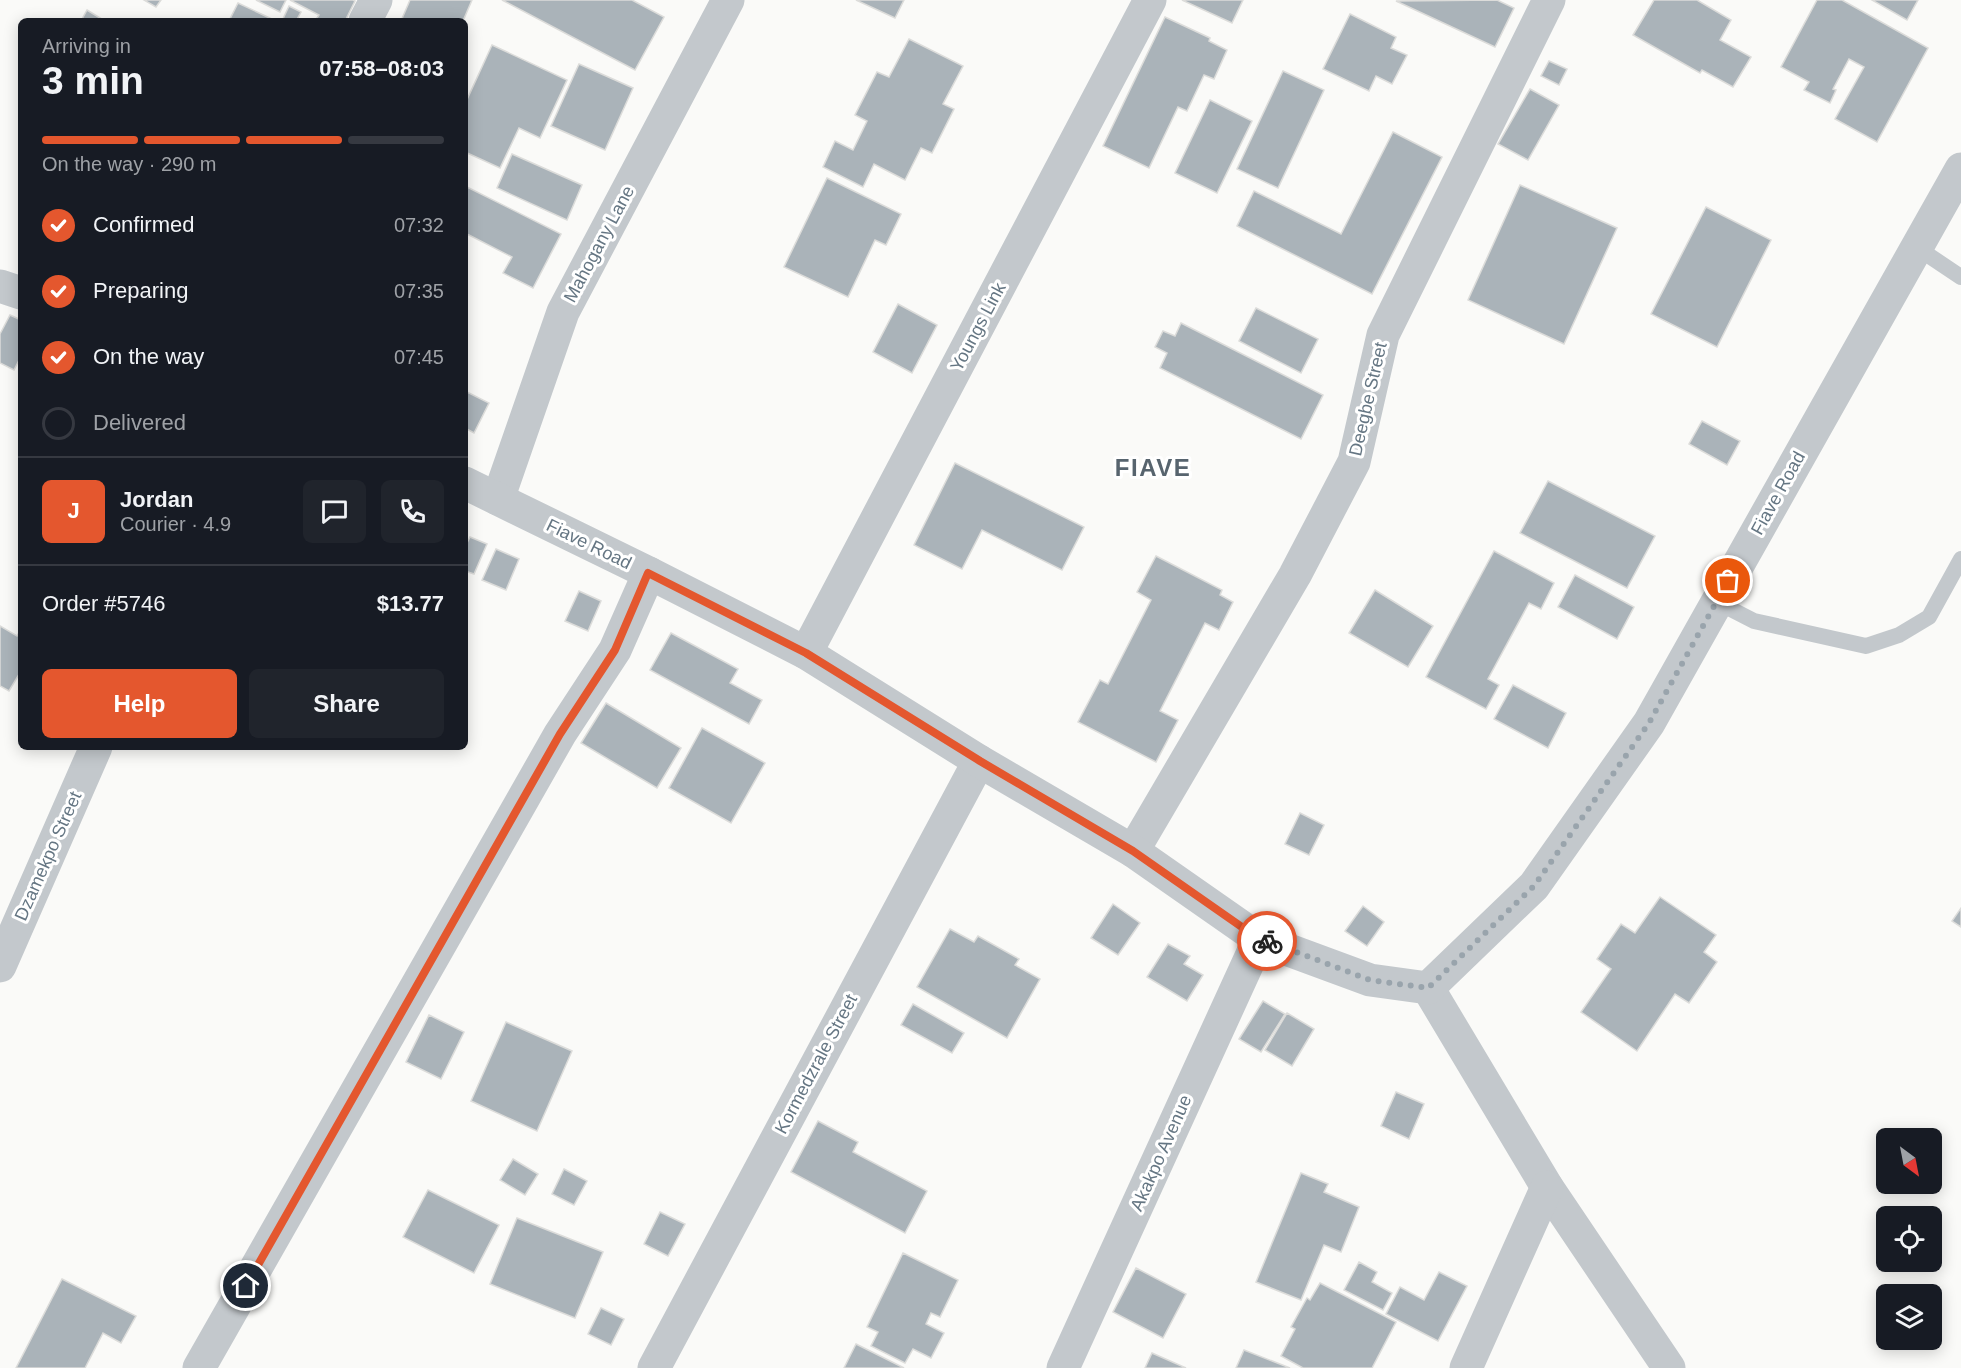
<!DOCTYPE html>
<html lang="en">
<head>
<meta charset="utf-8">
<style>
  body { margin:0; font-family:Arial,sans-serif; background:#20242c; color:#f1f3f6; height:100vh; display:flex; flex-direction:column; font-size:22px; white-space:nowrap }
  * { box-sizing:border-box; margin:0 }
  p { font-size:20px; color:#9ea1a6 }
  .icon { flex:none; width:33px; height:33px; fill:none; stroke:currentColor; stroke-width:2; stroke-linecap:round; stroke-linejoin:round }
  .map { position:relative; flex:1; overflow:hidden }
  .side { position:absolute; left:18px; top:18px; width:450px; height:732px; display:flex; flex-direction:column; background:#171b24; border-radius:9px; box-shadow:0 3px 15px #0003 }
  .side>* { flex:none }
  .needle { width:39px; rotate:148deg }
  .fabs { position:absolute; left:1876px; top:1128px; display:grid; gap:12px }
  .fabs a { display:grid; place-items:center; width:66px; height:66px; border-radius:9px; background:#171b24; box-shadow:0 3px 15px #0003; font-size:30px }
  .pin { position:absolute; display:grid; place-items:center; width:51px; height:51px; color:#fff; margin:-26px; border:3px solid #fff; border-radius:50%; box-shadow:0 2px 6px #0007 }
  .courier { position:absolute; display:grid; place-items:center; width:60px; height:60px; margin:-30px; border:4px solid #e4572e; border-radius:50%; background:#fff; color:#222; box-shadow:0 2px 8px #0007 }
  .head em { font-style:normal; font-weight:800 }
  .head div { display:flex; flex-direction:column-reverse }
  .head { display:flex; align-items:center; justify-content:space-between; height:102px; padding:0 24px }
  h1 { font-size:39px; font-weight:800; line-height:45px }
  .bar { display:grid; grid-template-columns:repeat(4,1fr); gap:9px 6px; align-content:center; height:72px; padding:0 24px }
  .bar i { height:8px; border-radius:4px; background:#363941 }
  .bar .current { background:#e4572e }
  .bar p { grid-column:span 4 }
  .line { display:flex; align-items:center; gap:15px; padding:0 24px; border-top:2px solid #363941 }
  .line div { flex:1 }
  .round { display:grid; place-items:center; flex:none; width:63px; height:63px; border-radius:9px; background:#20242c }
  ol { padding:0 24px; list-style:none }
  li { display:flex; align-items:center; gap:18px; height:66px }
  li p { margin-inline-start:auto }
  li .icon { padding:6px; border-radius:50%; background:#e4572e; color:#fff; stroke-width:4 }
  li:last-child { color:#9ea1a6 }
  li i { width:33px; height:33px; border:3px solid #363941; border-radius:50% }
  .button { display:flex; gap:12px; margin-top:auto; padding:12px 24px }
  .button a { flex:1; height:69px; border-radius:9px; background:#e4572e; color:#fff; font-size:24px; font-weight:800; line-height:69px; text-align:center }
  .button a+a { background:#20242c; color:#f1f3f6 }
  .map>svg:first-child { display:block }
  .building { fill:#aab3b9; stroke:#dcdcda; stroke-width:1.5 }
  .lines { fill:none; stroke-linecap:round; stroke-linejoin:round }
  .service { stroke:#c3c8cc; stroke-width:16 }
  .minor { stroke:#c3c8cc; stroke-width:33 }
  .tertiary { stroke:#c3c8cc; stroke-width:33 }
  .done { stroke:#99a4ac; stroke-width:6; stroke-dasharray:0 10.8 }
  .route { stroke:#e4572e; stroke-width:8 }
  .labels { text-anchor:middle; dominant-baseline:central; stroke-width:6; stroke-linejoin:round; paint-order:stroke }
  .street-label { font-size:18px; fill:#657683; stroke:#fff }
  .district-label { font-size:24px; font-weight:bold; letter-spacing:1.5px; fill:#57646e; stroke:#fff }
</style>
</head>
<body>
<div class="map">
<svg width="1961" height="1368" viewBox="0 0 1961 1368">
  <rect width="100%" height="100%" fill="#fafaf8"/>
  <g class="building">
    <polygon points="144,0 161,0 156,7"/>
    <polygon points="256,0 286,0 280,12"/>
    <polygon points="290,0 353,0 355,1 345,21 315,21 319,15"/>
    <polygon points="410,0 472,0 463,21 401,21"/>
    <polygon points="502,0 632,0 664,17 635,70"/>
    <polygon points="856,0 904,0 895,18"/>
    <polygon points="1182,0 1243,0 1232,23"/>
    <polygon points="1497,0 1514,8 1495,47 1396,1"/>
    <polygon points="1654,0 1697,0 1731,20 1720,40 1751,57 1733,87 1702,70 1700,73 1633,35"/>
    <polygon points="1817,0 1842,0 1928,48 1877,142 1835,119 1864,67 1849,59 1833,89 1836,90 1830,103 1804,90 1809,82 1781,67"/>
    <polygon points="1872,0 1918,0 1907,20"/>
    <polygon points="238,3 276,21 229,21"/>
    <polygon points="289,6 301,12 296,21 282,21"/>
    <polygon points="87,10 105,21 81,21"/>
    <polygon points="1350,14 1396,37 1391,48 1407,55 1392,84 1376,76 1369,91 1323,69"/>
    <polygon points="1165,17 1210,38 1209,41 1227,50 1214,79 1204,75 1187,111 1178,107 1149,168 1103,146"/>
    <polygon points="909,39 963,66 943,104 954,109 932,153 921,148 905,180 874,164 863,187 823,167 835,141 853,150 867,121 855,115 877,72 889,77"/>
    <polygon points="492,45 567,80 540,138 519,128 500,168 465,152 465,104"/>
    <polygon points="1549,61 1567,69 1559,85 1541,76"/>
    <polygon points="579,64 633,88 605,150 551,126"/>
    <polygon points="1283,71 1324,90 1278,188 1237,169"/>
    <polygon points="1530,89 1559,105 1528,160 1498,144"/>
    <polygon points="1210,100 1252,121 1217,193 1175,173"/>
    <polygon points="1393,132 1442,157 1372,294 1237,226 1254,191 1341,234"/>
    <polygon points="512,154 582,185 567,220 497,188"/>
    <polygon points="827,178 901,214 886,245 875,240 848,297 784,267"/>
    <polygon points="1520,185 1617,228 1564,344 1468,300"/>
    <polygon points="465,186 561,234 533,288 503,273 512,257 465,233"/>
    <polygon points="1706,207 1771,240 1717,347 1651,314"/>
    <polygon points="898,304 937,325 912,373 873,352"/>
    <polygon points="1256,308 1318,339 1301,373 1239,341"/>
    <polygon points="10,315 21,320 21,356 14,370 0,363 0,334"/>
    <polygon points="1181,323 1323,395 1301,439 1160,368 1167,353 1155,347 1163,331 1175,336"/>
    <polygon points="465,391 489,403 474,433 465,428"/>
    <polygon points="1702,421 1740,441 1727,465 1689,444"/>
    <polygon points="955,463 1084,527 1062,570 982,530 962,569 914,545"/>
    <polygon points="1548,481 1655,536 1627,588 1520,533"/>
    <polygon points="470,537 487,544 474,574 465,571 465,547"/>
    <polygon points="496,549 519,559 506,590 482,580"/>
    <polygon points="1494,551 1554,583 1541,609 1529,603 1488,679 1499,685 1486,709 1426,677"/>
    <polygon points="1156,556 1222,590 1220,595 1233,602 1219,630 1205,623 1160,711 1178,720 1156,762 1078,722 1100,680 1108,684 1151,600 1137,592"/>
    <polygon points="1575,575 1634,607 1617,639 1558,607"/>
    <polygon points="1375,590 1433,626 1408,667 1349,633"/>
    <polygon points="579,591 601,601 588,631 565,621"/>
    <polygon points="0,626 17,636 21,629 21,671 9,691 0,686"/>
    <polygon points="671,633 738,669 730,683 762,700 749,724 650,670"/>
    <polygon points="1513,685 1566,713 1548,748 1494,719"/>
    <polygon points="606,703 681,748 657,788 581,743"/>
    <polygon points="702,728 765,763 731,823 669,788"/>
    <polygon points="1300,813 1324,825 1309,855 1285,844"/>
    <polygon points="1660,897 1716,935 1704,952 1717,962 1689,1003 1675,994 1637,1051 1581,1012 1611,969 1597,959 1621,924 1635,933"/>
    <polygon points="1113,904 1140,923 1118,955 1091,938"/>
    <polygon points="1363,906 1384,922 1367,946 1345,931"/>
    <polygon points="1961,908 1961,927 1952,921"/>
    <polygon points="950,929 974,942 978,936 1019,959 1015,965 1040,979 1007,1038 917,987"/>
    <polygon points="1168,944 1190,956 1184,964 1203,975 1187,1001 1147,977"/>
    <polygon points="1263,1001 1285,1014 1261,1052 1239,1039"/>
    <polygon points="913,1004 964,1033 952,1053 901,1025"/>
    <polygon points="1287,1013 1314,1029 1292,1066 1265,1050"/>
    <polygon points="429,1015 464,1032 441,1079 406,1062"/>
    <polygon points="506,1022 572,1051 537,1131 471,1101"/>
    <polygon points="1396,1092 1424,1104 1409,1139 1381,1126"/>
    <polygon points="818,1121 858,1142 853,1152 927,1191 905,1233 791,1172"/>
    <polygon points="513,1159 538,1174 525,1195 500,1180"/>
    <polygon points="564,1169 587,1181 574,1205 552,1194"/>
    <polygon points="1301,1173 1328,1184 1324,1192 1359,1207 1341,1252 1324,1245 1301,1300 1256,1282"/>
    <polygon points="428,1190 499,1225 474,1273 403,1237"/>
    <polygon points="660,1212 685,1224 668,1256 644,1244"/>
    <polygon points="517,1218 603,1252 575,1318 490,1284"/>
    <polygon points="903,1253 958,1280 940,1317 931,1313 926,1324 944,1333 931,1358 913,1349 905,1363 871,1346 878,1332 867,1327"/>
    <polygon points="1359,1262 1377,1272 1372,1282 1392,1293 1383,1310 1344,1290"/>
    <polygon points="1136,1268 1186,1294 1163,1338 1113,1312"/>
    <polygon points="1439,1272 1467,1286 1438,1341 1386,1314 1400,1287 1424,1300"/>
    <polygon points="62,1279 136,1316 121,1343 103,1333 85,1368 16,1368"/>
    <polygon points="1320,1283 1396,1322 1372,1368 1303,1368 1281,1356 1295,1329 1291,1327 1307,1298 1310,1300"/>
    <polygon points="601,1308 624,1319 611,1345 588,1334"/>
    <polygon points="856,1344 904,1368 844,1368"/>
    <polygon points="1244,1350 1290,1368 1236,1368"/>
    <polygon points="1152,1353 1186,1368 1145,1368"/>
  </g>
  <g class="lines">
    <g class="service">
      <polyline points="1916,247 1961,277"/>
      <polyline points="1717,602 1754,621 1866,646 1899,635 1929,617 1961,559"/>
    </g>
    <g class="minor">
      <polyline points="365,21 376,0"/>
      <polyline points="498,499 563,312 728,0"/>
      <polyline points="806,653 1150,0"/>
      <polyline points="1133,851 1295,575 1354,462 1383,335 1549,0"/>
      <polyline points="0,966 96,747"/>
      <polyline points="1428,988 1547,1187 1669,1368"/>
      <polyline points="199,1368 560,734 615,650 649,573"/>
      <polyline points="654,1368 979,761"/>
      <polyline points="1063,1368 1259,939"/>
      <polyline points="1466,1368 1547,1187"/>
    </g>
    <g class="tertiary">
      <polyline points="0,286 21,293"/>
      <polyline points="465,483 649,573 806,653 979,761 1133,851 1259,939 1370,980 1428,988 1534,886 1649,723 1961,169"/>
    </g>
  </g>
  <g class="lines">
    <polyline class="done" points="1267,941 1370,980 1428,988 1534,886 1649,723 1728,581"/>
    <polyline class="route" points="246,1286 560,734 615,650 648,573 806,653 980,761 1133,851 1259,939 1267,941"/>
  </g>
  <g class="labels">
    <g class="street-label">
      <text transform="translate(599 244) rotate(-62)">Mahogany Lane</text>
      <text transform="translate(978 327) rotate(-62)">Youngs Link</text>
      <text transform="translate(1368 399) rotate(-77)">Deegbe Street</text>
      <text transform="translate(1778 493) rotate(-61)">Fiave Road</text>
      <text transform="translate(589 544) rotate(26)">Fiave Road</text>
      <text transform="translate(48 856) rotate(-66)">Dzamekpo Street</text>
      <text transform="translate(816 1064) rotate(-62)">Kormedzrale Street</text>
      <text transform="translate(1161 1153) rotate(-66)">Akakpo Avenue</text>
    </g>
    <g class="district-label">
      <text x="1153" y="467">FIAVE</text>
    </g>
  </g>
</svg>
<div class="fabs">
<a><svg class="needle" viewBox="-14 -14 28 28"><path d="M0-13l5 13h-10z" fill="#e53935"/><path d="M0 13l5-13h-10z" fill="#9ea1a6"/></svg></a>
<a><svg class="icon" aria-label="locate" viewBox="0 0 24 24"><circle cx="12" cy="12" r="6"/><path d="M12 2v4M12 18v4M2 12h4M18 12h4"/></svg></a>
<a><svg class="icon" aria-label="layers" viewBox="0 0 24 24"><path d="M12 4l9 5-9 5-9-5zM3 14l9 5 9-5"/></svg></a>
</div>
<div class="pin" style="left:1728px;top:581px;background:#ea580c"><svg class="icon" aria-label="bag" viewBox="0 0 24 24"><path d="M5 8h14l-1 12H6zM9 8a3 3 0 0 1 6 0"/></svg></div>
<div class="pin" style="left:246px;top:1286px;background:#1f2937"><svg class="icon" aria-label="home" viewBox="0 0 24 24"><path d="M3 11l9-7 9 7M6 9v11h12V9"/></svg></div>
<div class="courier" style="left:1267px;top:941px"><svg class="icon" aria-label="bike" viewBox="0 0 24 24"><circle cx="6" cy="16" r="4"/><circle cx="18" cy="16" r="4"/><path d="M6 16l4-8h5l3 8M10 8l3 8H6M13 5h3"/></svg></div>
<section class="side">
<div class="head"><div><h1>3 min</h1><p>Arriving in</p></div><em>07:58–08:03</em></div>
<div class="bar"><i class="current"></i><i class="current"></i><i class="current"></i><i></i><p>On the way · 290 m</p></div>
<ol>
<li><svg class="icon" aria-label="check" viewBox="0 0 24 24"><path d="M5 12l5 5 9-10"/></svg>Confirmed<p>07:32</p></li>
<li><svg class="icon" aria-label="check" viewBox="0 0 24 24"><path d="M5 12l5 5 9-10"/></svg>Preparing<p>07:35</p></li>
<li><svg class="icon" aria-label="check" viewBox="0 0 24 24"><path d="M5 12l5 5 9-10"/></svg>On the way<p>07:45</p></li>
<li><i></i>Delivered</li>
</ol>
<div class="line" style="height:108px"><b class="round" style="background:#e4572e;color:#fff">J</b><div><b>Jordan</b><p>Courier · 4.9</p></div><a class="round"><svg class="icon" aria-label="chat" viewBox="0 0 24 24"><path d="M4 5h16v11H9l-5 4z"/></svg></a><a class="round"><svg class="icon" aria-label="phone" viewBox="0 0 24 24"><path d="M5 4h4l2 5-3 2q2 4 5 5l2-3 5 2v4C11 20 4 13 5 4z"/></svg></a></div>
<div class="line" style="height:78px"><div>Order #5746</div><b>$13.77</b></div>
<div class="button"><a>Help</a><a>Share</a></div>
</section>
</div>
</body>
</html>
